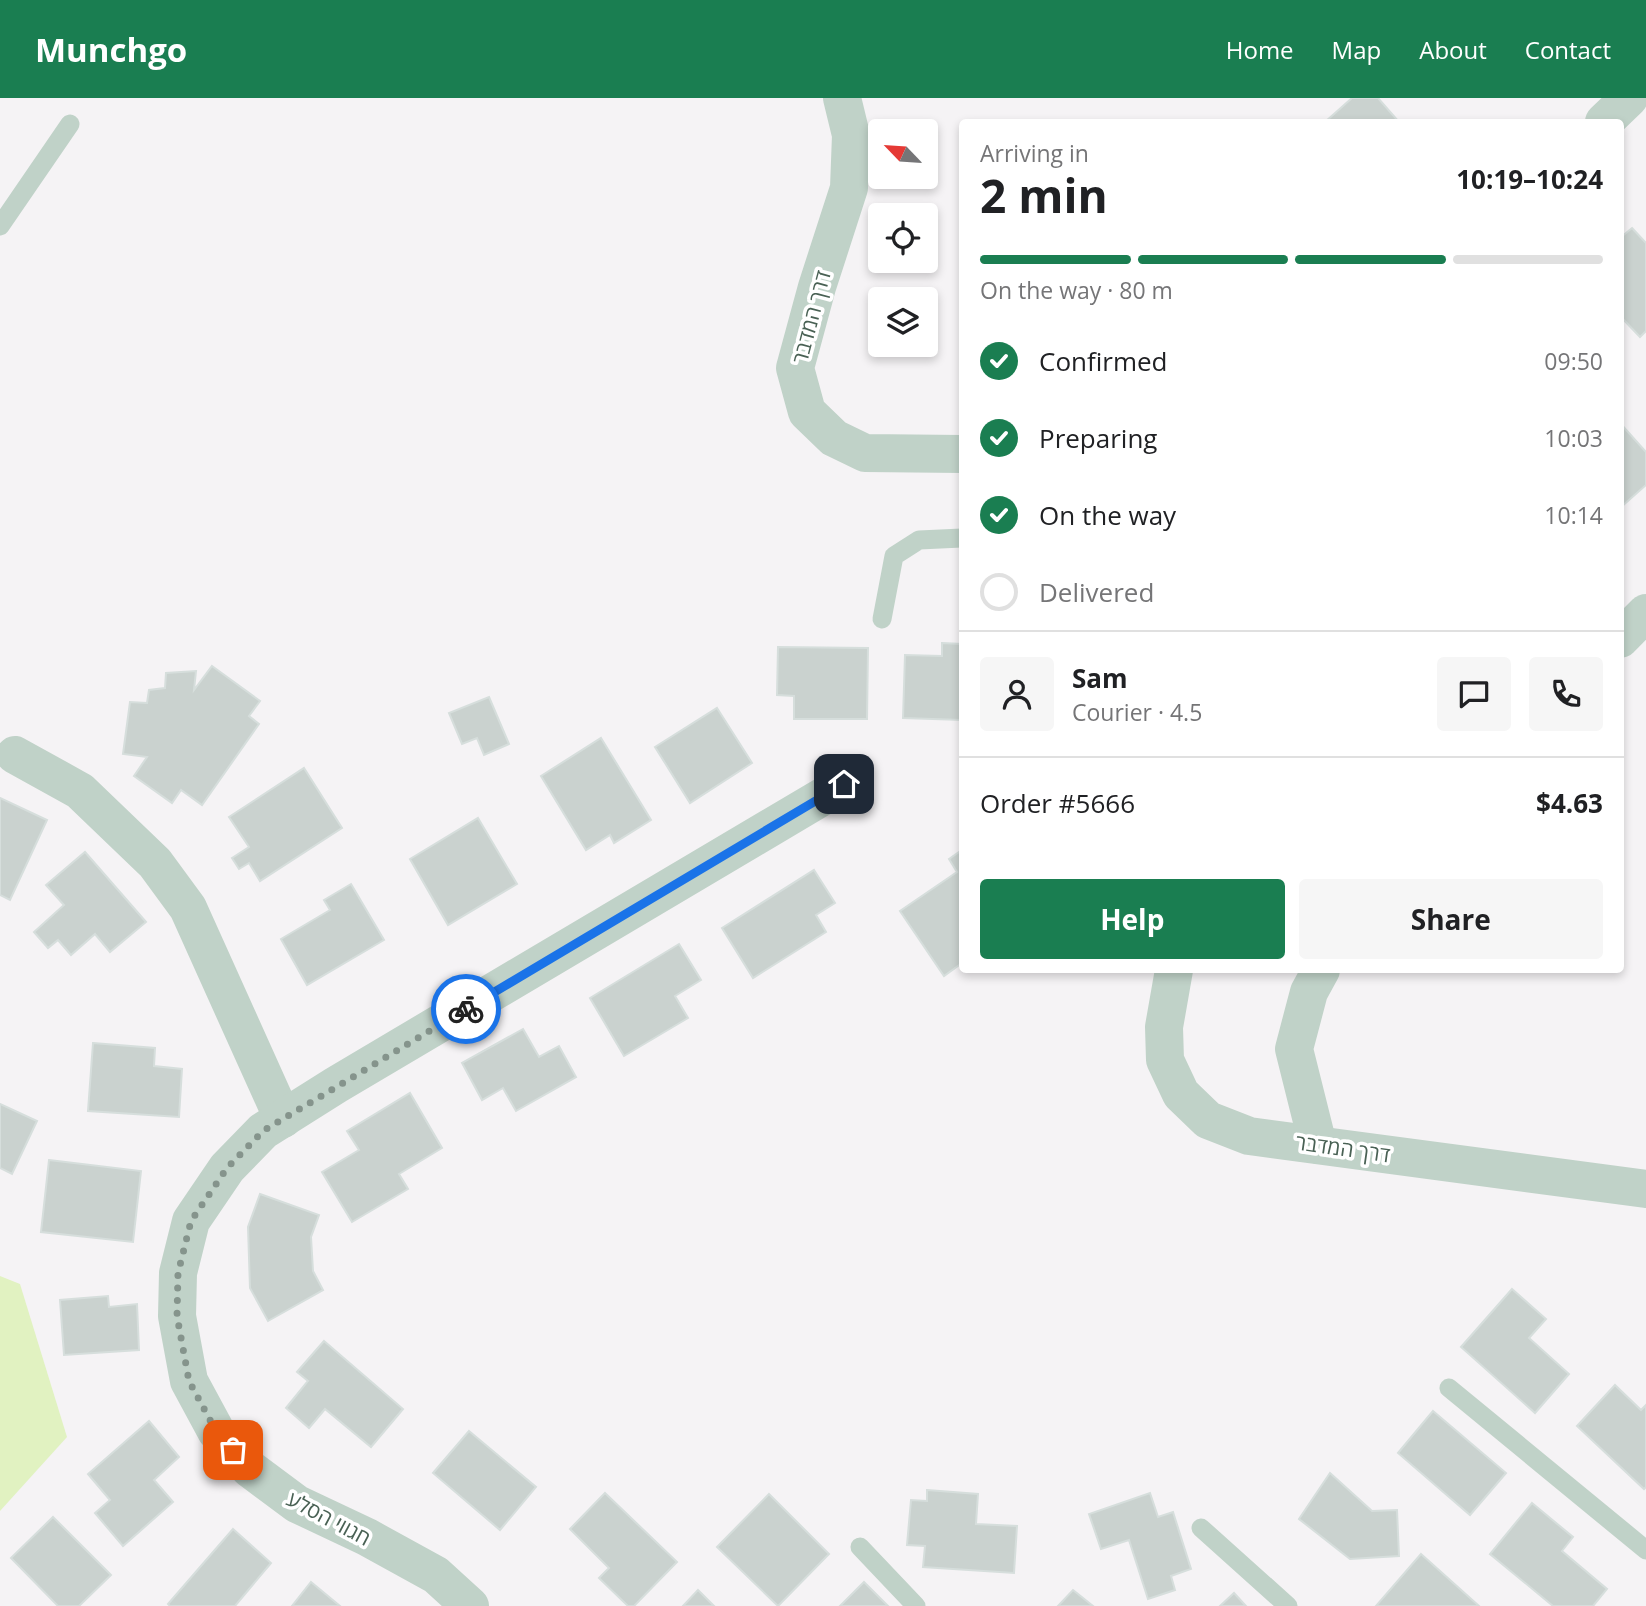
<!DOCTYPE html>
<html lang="en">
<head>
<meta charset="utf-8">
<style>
  body { margin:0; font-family:"Open Sans","Noto Sans Hebrew",sans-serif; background:#f6f6f6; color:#202124; height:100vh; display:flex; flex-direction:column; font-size:26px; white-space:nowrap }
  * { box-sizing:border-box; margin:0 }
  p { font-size:23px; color:#757577 }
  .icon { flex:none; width:38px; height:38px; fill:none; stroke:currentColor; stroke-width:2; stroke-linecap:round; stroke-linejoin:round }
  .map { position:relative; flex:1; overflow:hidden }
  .panel { position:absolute; left:959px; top:21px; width:665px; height:854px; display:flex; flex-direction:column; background:#fff; border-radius:7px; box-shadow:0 4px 10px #0003 }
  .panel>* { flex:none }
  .needle { width:46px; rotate:295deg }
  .fabs { position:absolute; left:868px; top:21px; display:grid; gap:14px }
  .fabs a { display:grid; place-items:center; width:70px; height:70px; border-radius:7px; background:#fff; box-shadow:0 4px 10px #0003; font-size:35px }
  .pin { position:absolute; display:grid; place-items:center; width:60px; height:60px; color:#fff; margin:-30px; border-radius:14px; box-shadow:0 4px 10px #0006 }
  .courier { position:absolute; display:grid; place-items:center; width:70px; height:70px; margin:-35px; border:5px solid #1a73e8; border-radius:50%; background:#fff; color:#222; box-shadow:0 2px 9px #0007 }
  .overview em { font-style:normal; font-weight:700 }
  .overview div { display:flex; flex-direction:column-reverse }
  .overview { display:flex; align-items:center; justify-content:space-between; height:119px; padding:0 21px }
  h1 { font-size:46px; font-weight:700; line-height:52px }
  .bar { display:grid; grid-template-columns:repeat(4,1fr); gap:10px 7px; align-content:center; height:84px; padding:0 21px }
  .bar i { height:9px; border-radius:5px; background:#e0e0e0 }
  .bar .on { background:#1a7e51 }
  .bar p { grid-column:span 4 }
  .line { display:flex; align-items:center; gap:18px; padding:0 21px; border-top:2px solid #e0e0e0 }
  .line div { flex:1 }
  .round { display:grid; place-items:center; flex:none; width:74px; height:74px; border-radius:7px; background:#f6f6f6 }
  ol { padding:0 21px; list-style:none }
  li { display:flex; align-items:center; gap:21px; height:77px }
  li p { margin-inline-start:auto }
  li .icon { padding:7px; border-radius:50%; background:#1a7e51; color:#fff; stroke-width:4 }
  li:last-child { color:#757577 }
  li i { width:38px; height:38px; border:4px solid #e0e0e0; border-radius:50% }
  .primary-button { display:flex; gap:14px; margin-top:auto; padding:14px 21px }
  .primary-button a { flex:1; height:80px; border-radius:7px; background:#1a7e51; color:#fff; font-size:28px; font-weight:700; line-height:80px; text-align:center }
  .primary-button a+a { background:#f6f6f6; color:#202124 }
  header { display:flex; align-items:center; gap:42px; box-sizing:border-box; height:98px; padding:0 35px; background:#1a7e51; color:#fff }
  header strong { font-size:33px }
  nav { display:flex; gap:38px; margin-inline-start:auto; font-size:24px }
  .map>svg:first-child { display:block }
  .green { fill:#e1f2c1 }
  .building { fill:#cad2cf; stroke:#d6dedc; stroke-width:2 }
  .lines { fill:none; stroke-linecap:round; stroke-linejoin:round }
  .lane { stroke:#c0d2c8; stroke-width:19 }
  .street { stroke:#c0d2c8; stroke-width:38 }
  .done { stroke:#85948c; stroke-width:7; stroke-dasharray:0 12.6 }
  .route { stroke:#1a73e8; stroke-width:9 }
  .labels { text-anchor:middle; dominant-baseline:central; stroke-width:7; stroke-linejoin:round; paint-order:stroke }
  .street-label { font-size:21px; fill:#496154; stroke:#fff }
</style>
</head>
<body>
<header>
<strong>Munchgo</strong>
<nav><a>Home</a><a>Map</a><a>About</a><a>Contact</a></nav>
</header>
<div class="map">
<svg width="1646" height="1508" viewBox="0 0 1646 1508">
  <rect width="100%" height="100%" fill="#f5f3f5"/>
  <polygon class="green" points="0,1178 20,1186 67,1339 0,1413"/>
  <g class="building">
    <polygon points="1352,0 1378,0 1399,24 1325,24"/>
    <polygon points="1632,130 1646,145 1646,233 1640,239 1620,218 1620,140"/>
    <polygon points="1620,325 1646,354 1646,387 1620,410"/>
    <polygon points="942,545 962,546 962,622 903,620 905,557 942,558"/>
    <polygon points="778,549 868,550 867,621 794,621 794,598 777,597"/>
    <polygon points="212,568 260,603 249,618 259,626 202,707 181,692 172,705 134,678 147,659 123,656 130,604 147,605 149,592 165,590 166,575 196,573 194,592"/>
    <polygon points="489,599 509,646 484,657 477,640 462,646 449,615"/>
    <polygon points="717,610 752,665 690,705 655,649"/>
    <polygon points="601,640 651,722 614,745 610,737 586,752 541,678"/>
    <polygon points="304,670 342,730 260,783 249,765 239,771 232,760 249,749 229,719"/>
    <polygon points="0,700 47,722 10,802 0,797"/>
    <polygon points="478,720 517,786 448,827 410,761"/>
    <polygon points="962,752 962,865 944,878 900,813 957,774 949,761"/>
    <polygon points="85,754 146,824 110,854 95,836 71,857 58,842 48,850 34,834 64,807 46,787"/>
    <polygon points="814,772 835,805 816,817 826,834 753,880 722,830"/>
    <polygon points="351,786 384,842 307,887 281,841 330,812 324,802"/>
    <polygon points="679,846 701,882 675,898 688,920 624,958 590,900"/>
    <polygon points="523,931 539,959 559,948 576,979 516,1013 503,990 482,1002 462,965"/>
    <polygon points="93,945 155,950 154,968 182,971 179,1019 88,1013"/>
    <polygon points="410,995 442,1050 399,1076 408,1091 352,1124 322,1074 359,1052 347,1033"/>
    <polygon points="0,1006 37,1023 12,1076 0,1070"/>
    <polygon points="49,1062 141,1073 133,1144 41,1134"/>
    <polygon points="260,1096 319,1117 311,1139 313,1173 323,1192 268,1223 250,1190 248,1129"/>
    <polygon points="1512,1191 1546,1221 1529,1240 1569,1276 1535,1315 1461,1249"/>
    <polygon points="108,1198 109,1209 137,1206 139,1252 64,1257 60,1202"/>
    <polygon points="324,1243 403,1311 371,1349 325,1311 309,1330 286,1310 308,1283 297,1274"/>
    <polygon points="1615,1287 1641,1312 1646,1307 1646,1389 1644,1391 1577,1328"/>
    <polygon points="1433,1313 1506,1375 1470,1417 1398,1355"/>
    <polygon points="149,1323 179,1359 154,1382 173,1404 123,1448 95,1415 110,1402 88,1376"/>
    <polygon points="469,1333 536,1389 500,1432 433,1375"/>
    <polygon points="1330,1375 1372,1413 1397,1412 1399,1458 1350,1461 1299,1421"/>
    <polygon points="927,1392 978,1396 976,1426 1017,1428 1014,1475 923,1469 925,1448 907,1447 911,1402 927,1403"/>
    <polygon points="605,1395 677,1464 634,1508 628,1508 599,1480 609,1470 570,1431"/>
    <polygon points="1150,1395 1158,1419 1173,1414 1191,1471 1171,1478 1175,1492 1148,1501 1129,1442 1101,1451 1089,1416"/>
    <polygon points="769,1396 829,1456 778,1508 717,1449"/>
    <polygon points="1532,1405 1573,1439 1562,1453 1607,1491 1593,1508 1553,1508 1490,1456"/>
    <polygon points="53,1419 111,1477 79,1508 58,1508 11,1460"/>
    <polygon points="233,1431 271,1465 235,1508 170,1508 168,1506"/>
    <polygon points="1421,1456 1479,1508 1376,1508"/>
    <polygon points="311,1484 340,1508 292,1508"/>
    <polygon points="864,1484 888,1508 840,1508"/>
    <polygon points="698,1492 714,1508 683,1508"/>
    <polygon points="1073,1492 1093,1508 1058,1508"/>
    <polygon points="1234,1495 1246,1508 1220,1508"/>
  </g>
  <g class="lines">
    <g class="lane">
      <polyline points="0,128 70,26"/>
      <polyline points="882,521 894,458 919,442 962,440"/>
      <polyline points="1449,1290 1646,1452"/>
      <polyline points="1201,1430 1288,1508"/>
      <polyline points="860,1449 916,1508"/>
    </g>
    <g class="street">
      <polyline points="842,0 851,37 849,90 817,189 795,270 807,314 834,340 865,355 962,356"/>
      <polyline points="1604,24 1629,0"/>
      <polyline points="1620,541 1646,515"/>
      <polyline points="15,657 80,693 155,765 188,810 283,1021"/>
      <polyline points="1174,872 1164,929 1165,962 1181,996 1208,1022 1249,1038 1646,1091"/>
      <polyline points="1318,1047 1294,951 1309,894 1321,872"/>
      <polyline points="470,1508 436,1477 367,1439 297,1406 250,1371 216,1333 189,1283 177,1218 178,1175 191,1123 227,1070 263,1033 336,987 844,686"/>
    </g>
  </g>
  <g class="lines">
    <polyline class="done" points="233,1352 216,1333 189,1283 177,1218 178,1175 191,1123 227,1070 263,1033 466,911"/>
    <polyline class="route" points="466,911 844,686"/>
  </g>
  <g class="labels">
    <g class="street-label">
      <text transform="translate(811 219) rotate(-75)">דרך המדבר</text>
      <text transform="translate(1343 1050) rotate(8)">דרך המדבר</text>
      <text transform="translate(329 1420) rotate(28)">חגווי הסלע</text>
    </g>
  </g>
</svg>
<div class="fabs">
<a><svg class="needle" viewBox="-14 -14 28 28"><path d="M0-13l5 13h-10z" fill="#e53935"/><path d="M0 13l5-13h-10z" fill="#757577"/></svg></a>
<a><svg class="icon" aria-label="locate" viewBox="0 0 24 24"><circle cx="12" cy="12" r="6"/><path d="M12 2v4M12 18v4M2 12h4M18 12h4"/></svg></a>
<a><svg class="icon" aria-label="layers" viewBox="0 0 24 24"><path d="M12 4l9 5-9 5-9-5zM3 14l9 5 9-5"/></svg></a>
</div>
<div class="pin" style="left:233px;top:1352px;background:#ea580c"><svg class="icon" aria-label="bag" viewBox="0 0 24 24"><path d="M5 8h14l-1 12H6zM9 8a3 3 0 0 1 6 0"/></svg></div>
<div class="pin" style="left:844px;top:686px;background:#1f2937"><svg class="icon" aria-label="home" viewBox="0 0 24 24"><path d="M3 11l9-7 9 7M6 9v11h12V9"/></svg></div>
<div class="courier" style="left:466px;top:911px"><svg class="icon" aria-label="bike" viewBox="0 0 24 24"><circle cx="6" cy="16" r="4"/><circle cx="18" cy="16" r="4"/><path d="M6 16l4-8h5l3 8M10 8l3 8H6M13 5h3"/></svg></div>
<section class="panel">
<div class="overview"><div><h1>2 min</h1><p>Arriving in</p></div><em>10:19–10:24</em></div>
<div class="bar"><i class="on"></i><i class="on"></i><i class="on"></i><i></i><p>On the way · 80 m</p></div>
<ol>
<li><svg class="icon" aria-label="check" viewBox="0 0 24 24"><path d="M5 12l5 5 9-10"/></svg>Confirmed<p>09:50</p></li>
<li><svg class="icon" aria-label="check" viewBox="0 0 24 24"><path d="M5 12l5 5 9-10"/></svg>Preparing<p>10:03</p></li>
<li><svg class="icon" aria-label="check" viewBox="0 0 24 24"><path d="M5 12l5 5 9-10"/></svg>On the way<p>10:14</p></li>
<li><i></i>Delivered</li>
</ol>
<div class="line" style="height:126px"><a class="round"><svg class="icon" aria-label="person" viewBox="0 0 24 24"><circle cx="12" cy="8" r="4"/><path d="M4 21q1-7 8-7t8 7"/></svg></a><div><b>Sam</b><p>Courier · 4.5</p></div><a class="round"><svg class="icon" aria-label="chat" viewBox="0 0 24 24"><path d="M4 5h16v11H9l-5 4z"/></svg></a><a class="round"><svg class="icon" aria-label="phone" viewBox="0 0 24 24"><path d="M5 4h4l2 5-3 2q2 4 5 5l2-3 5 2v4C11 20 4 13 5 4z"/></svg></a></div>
<div class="line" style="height:91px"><div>Order #5666</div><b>$4.63</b></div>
<div class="primary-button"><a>Help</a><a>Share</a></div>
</section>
</div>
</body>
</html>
